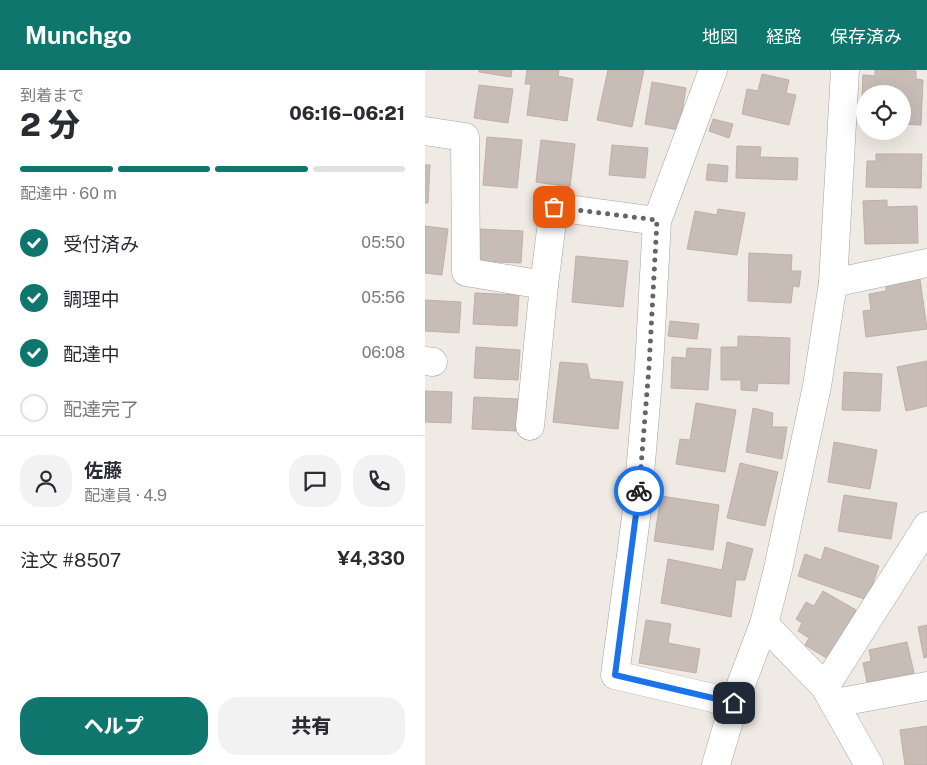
<!DOCTYPE html>
<html lang="ja">
<head>
<meta charset="utf-8">
<style>
  body { margin:0; font-family:"Public Sans","Noto Sans JP",sans-serif; background:#f2f2f3; color:#2b2b33; height:100vh; display:flex; flex-direction:column; font-size:19px; white-space:nowrap }
  * { box-sizing:border-box; margin:0 }
  p { font-size:16px; color:#7c7c81 }
  .icon { flex:none; width:28px; height:28px; fill:none; stroke:currentColor; stroke-width:2; stroke-linecap:round; stroke-linejoin:round }
  .map { position:relative; flex:1; overflow:hidden }
  .details { display:flex; flex-direction:column; background:#fff; width:425px }
  .details>* { flex:none }
  .buttons { position:absolute; left:431px; top:15px; display:grid; gap:10px }
  .buttons a { display:grid; place-items:center; width:55px; height:55px; border-radius:50%; background:#fff; box-shadow:0 5px 20px #0002; font-size:25px }
  .pin { position:absolute; display:grid; place-items:center; width:42px; height:42px; color:#fff; margin:-21px; border-radius:10px; box-shadow:0 2px 8px #0006 }
  .courier { position:absolute; display:grid; place-items:center; width:50px; height:50px; margin:-25px; border:4px solid #1a73e8; border-radius:50%; background:#fff; color:#222; box-shadow:0 1px 6px #0007 }
  .head em { font-style:normal; font-weight:800 }
  .head div { display:flex; flex-direction:column-reverse }
  .head { display:flex; align-items:center; justify-content:space-between; height:85px; padding:0 20px }
  h1 { font-size:32px; font-weight:800; line-height:38px }
  .bar { display:grid; grid-template-columns:repeat(4,1fr); gap:8px 5px; align-content:center; height:60px; padding:0 20px }
  .bar i { height:6px; border-radius:4px; background:#e1e1e2 }
  .bar .active { background:#0f766e }
  .bar p { grid-column:span 4 }
  .line { display:flex; align-items:center; gap:12px; padding:0 20px; border-top:1px solid #e1e1e2 }
  .line div { flex:1 }
  .round { display:grid; place-items:center; flex:none; width:52px; height:52px; border-radius:20px; background:#f2f2f3 }
  ol { padding:0 20px; list-style:none }
  li { display:flex; align-items:center; gap:15px; height:55px }
  li p { margin-inline-start:auto }
  li .icon { padding:5px; border-radius:50%; background:#0f766e; color:#fff; stroke-width:4 }
  li:last-child { color:#7c7c81 }
  li i { width:28px; height:28px; border:2px solid #e1e1e2; border-radius:50% }
  .primary-button { display:flex; gap:10px; margin-top:auto; padding:10px 20px }
  .primary-button a { flex:1; height:58px; border-radius:20px; background:#0f766e; color:#fff; font-size:20px; font-weight:800; line-height:58px; text-align:center }
  .primary-button a+a { background:#f2f2f3; color:#2b2b33 }
  header { display:flex; align-items:center; gap:30px; box-sizing:border-box; height:70px; padding:0 25px; background:#0f766e; color:#fff }
  header strong { font-size:24px }
  nav { display:flex; gap:28px; margin-inline-start:auto; font-size:18px }
  main { display:flex; flex:1; min-height:0 }
  .map>svg:first-child { display:block }
  .building { fill:#c7bcb6; stroke:#c1afa5 }
  .lines { fill:none; stroke-linecap:round; stroke-linejoin:round }
  .minor-casing { stroke:#a4a4a4; stroke-width:29 }
  .minor { stroke:#fff; stroke-width:28 }
  .done { stroke:#666562; stroke-width:5; stroke-dasharray:0 9 }
  .route { stroke:#1a73e8; stroke-width:6 }
</style>
</head>
<body>
<header>
<strong>Munchgo</strong>
<nav><a>地図</a><a>経路</a><a>保存済み</a></nav>
</header>
<main>
<section class="details">
<div class="head"><div><h1>2 分</h1><p>到着まで</p></div><em>06:16–06:21</em></div>
<div class="bar"><i class="active"></i><i class="active"></i><i class="active"></i><i></i><p>配達中 · 60 m</p></div>
<ol>
<li><svg class="icon" aria-label="check" viewBox="0 0 24 24"><path d="M5 12l5 5 9-10"/></svg>受付済み<p>05:50</p></li>
<li><svg class="icon" aria-label="check" viewBox="0 0 24 24"><path d="M5 12l5 5 9-10"/></svg>調理中<p>05:56</p></li>
<li><svg class="icon" aria-label="check" viewBox="0 0 24 24"><path d="M5 12l5 5 9-10"/></svg>配達中<p>06:08</p></li>
<li><i></i>配達完了</li>
</ol>
<div class="line" style="height:90px"><a class="round"><svg class="icon" aria-label="person" viewBox="0 0 24 24"><circle cx="12" cy="8" r="4"/><path d="M4 21q1-7 8-7t8 7"/></svg></a><div><b>佐藤</b><p>配達員 · 4.9</p></div><a class="round"><svg class="icon" aria-label="chat" viewBox="0 0 24 24"><path d="M4 5h16v11H9l-5 4z"/></svg></a><a class="round"><svg class="icon" aria-label="phone" viewBox="0 0 24 24"><path d="M5 4h4l2 5-3 2q2 4 5 5l2-3 5 2v4C11 20 4 13 5 4z"/></svg></a></div>
<div class="line" style="height:65px"><div>注文 #8507</div><b>¥4,330</b></div>
<div class="primary-button"><a>ヘルプ</a><a>共有</a></div>
</section>
<div class="map">
<svg width="502" height="695" viewBox="0 0 502 695">
  <rect width="100%" height="100%" fill="#efeae3"/>
  <g class="building">
    <polygon points="54,0 87,0 86,7 54,2"/>
    <polygon points="102,0 134,0 133,6 148,9 142,51 102,45 106,14 100,14"/>
    <polygon points="183,0 219,0 207,57 172,50"/>
    <polygon points="450,0 491,1 491,9 498,10 496,55 478,54 478,24 440,24 440,53 436,53 438,5 450,6"/>
    <polygon points="337,4 364,10 361,23 371,25 364,55 317,44 322,19 333,21"/>
    <polygon points="227,12 261,18 254,60 220,54"/>
    <polygon points="54,15 88,19 83,53 49,48"/>
    <polygon points="288,49 308,54 304,68 284,61"/>
    <polygon points="62,67 97,70 92,118 58,115"/>
    <polygon points="116,70 150,74 145,117 111,112"/>
    <polygon points="187,75 223,78 220,108 184,105"/>
    <polygon points="312,76 336,77 335,87 373,88 372,110 311,108"/>
    <polygon points="451,84 497,84 496,118 441,117 442,91 451,91"/>
    <polygon points="283,94 303,96 302,112 281,110"/>
    <polygon points="0,95 5,95 3,133 0,133"/>
    <polygon points="462,130 462,137 492,136 493,173 440,174 438,131"/>
    <polygon points="293,139 320,143 312,185 262,179 270,141 292,145"/>
    <polygon points="0,156 23,159 17,205 0,203"/>
    <polygon points="53,159 98,161 96,193 52,191"/>
    <polygon points="324,183 367,185 366,201 376,201 374,217 368,216 366,233 323,231"/>
    <polygon points="151,186 203,191 198,237 147,232"/>
    <polygon points="495,209 502,259 441,267 438,241 446,240 444,224 461,221 461,214"/>
    <polygon points="50,223 94,225 92,256 48,254"/>
    <polygon points="0,230 36,232 34,263 0,261"/>
    <polygon points="245,251 274,254 272,269 243,266"/>
    <polygon points="313,266 365,268 364,314 333,313 332,321 316,320 316,310 296,310 296,277 313,277"/>
    <polygon points="51,277 95,280 93,310 49,308"/>
    <polygon points="262,278 286,279 283,320 246,318 247,287 261,288"/>
    <polygon points="502,291 502,336 481,341 472,297"/>
    <polygon points="135,292 162,294 165,309 198,312 193,359 128,352"/>
    <polygon points="419,302 457,304 455,341 417,340"/>
    <polygon points="0,321 27,322 26,353 0,352"/>
    <polygon points="49,327 93,329 91,361 47,359"/>
    <polygon points="271,333 311,340 300,402 251,394 255,369 265,370"/>
    <polygon points="328,338 348,343 347,357 362,357 357,389 321,382"/>
    <polygon points="409,372 452,380 445,419 403,412"/>
    <polygon points="315,393 353,402 340,456 302,448"/>
    <polygon points="419,425 472,433 466,469 413,461"/>
    <polygon points="236,426 294,435 288,480 229,471"/>
    <polygon points="302,472 328,479 320,510 311,510 306,547 236,533 243,489 297,500"/>
    <polygon points="400,477 454,496 442,530 373,506 380,484 396,490"/>
    <polygon points="398,521 431,540 403,589 380,575 384,568 373,561 377,553 371,549 381,532 389,536"/>
    <polygon points="221,550 246,554 243,573 275,579 271,603 214,593"/>
    <polygon points="502,555 502,587 499,588 493,557"/>
    <polygon points="482,572 489,603 442,612 438,593 446,591 444,580"/>
    <polygon points="502,656 502,695 480,695 475,660"/>
  </g>
  <g class="lines">
    <g class="minor-casing">
      <g id="minor">
        <polyline points="288,0 232,151 224,297 212,440 190,605 309,633"/>
        <polyline points="0,61 40,67 41,202 119,215"/>
        <polyline points="408,213 502,193"/>
        <polyline points="0,291 8,292"/>
        <polyline points="105,356 119,215 129,137 232,151"/>
        <polyline points="339,554 400,617 444,695"/>
        <polyline points="400,617 502,456"/>
        <polyline points="410,633 502,616"/>
        <polyline points="291,695 309,633 339,554 353,499 392,316 408,213 420,0"/>
      </g>
    </g>
    <use href="#minor" class="minor"/>
  </g>
  <g class="lines">
    <polyline class="done" points="129,137 232,150 224,297 214,421"/>
    <polyline class="route" points="214,421 190,605 309,633"/>
  </g>
</svg>
<div class="buttons">
<a><svg class="icon" aria-label="locate" viewBox="0 0 24 24"><circle cx="12" cy="12" r="6"/><path d="M12 2v4M12 18v4M2 12h4M18 12h4"/></svg></a>
</div>
<div class="pin" style="left:129px;top:137px;background:#ea580c"><svg class="icon" aria-label="bag" viewBox="0 0 24 24"><path d="M5 8h14l-1 12H6zM9 8a3 3 0 0 1 6 0"/></svg></div>
<div class="pin" style="left:309px;top:633px;background:#1f2937"><svg class="icon" aria-label="home" viewBox="0 0 24 24"><path d="M3 11l9-7 9 7M6 9v11h12V9"/></svg></div>
<div class="courier" style="left:214px;top:421px"><svg class="icon" aria-label="bike" viewBox="0 0 24 24"><circle cx="6" cy="16" r="4"/><circle cx="18" cy="16" r="4"/><path d="M6 16l4-8h5l3 8M10 8l3 8H6M13 5h3"/></svg></div>
</div>
</main>
</body>
</html>
